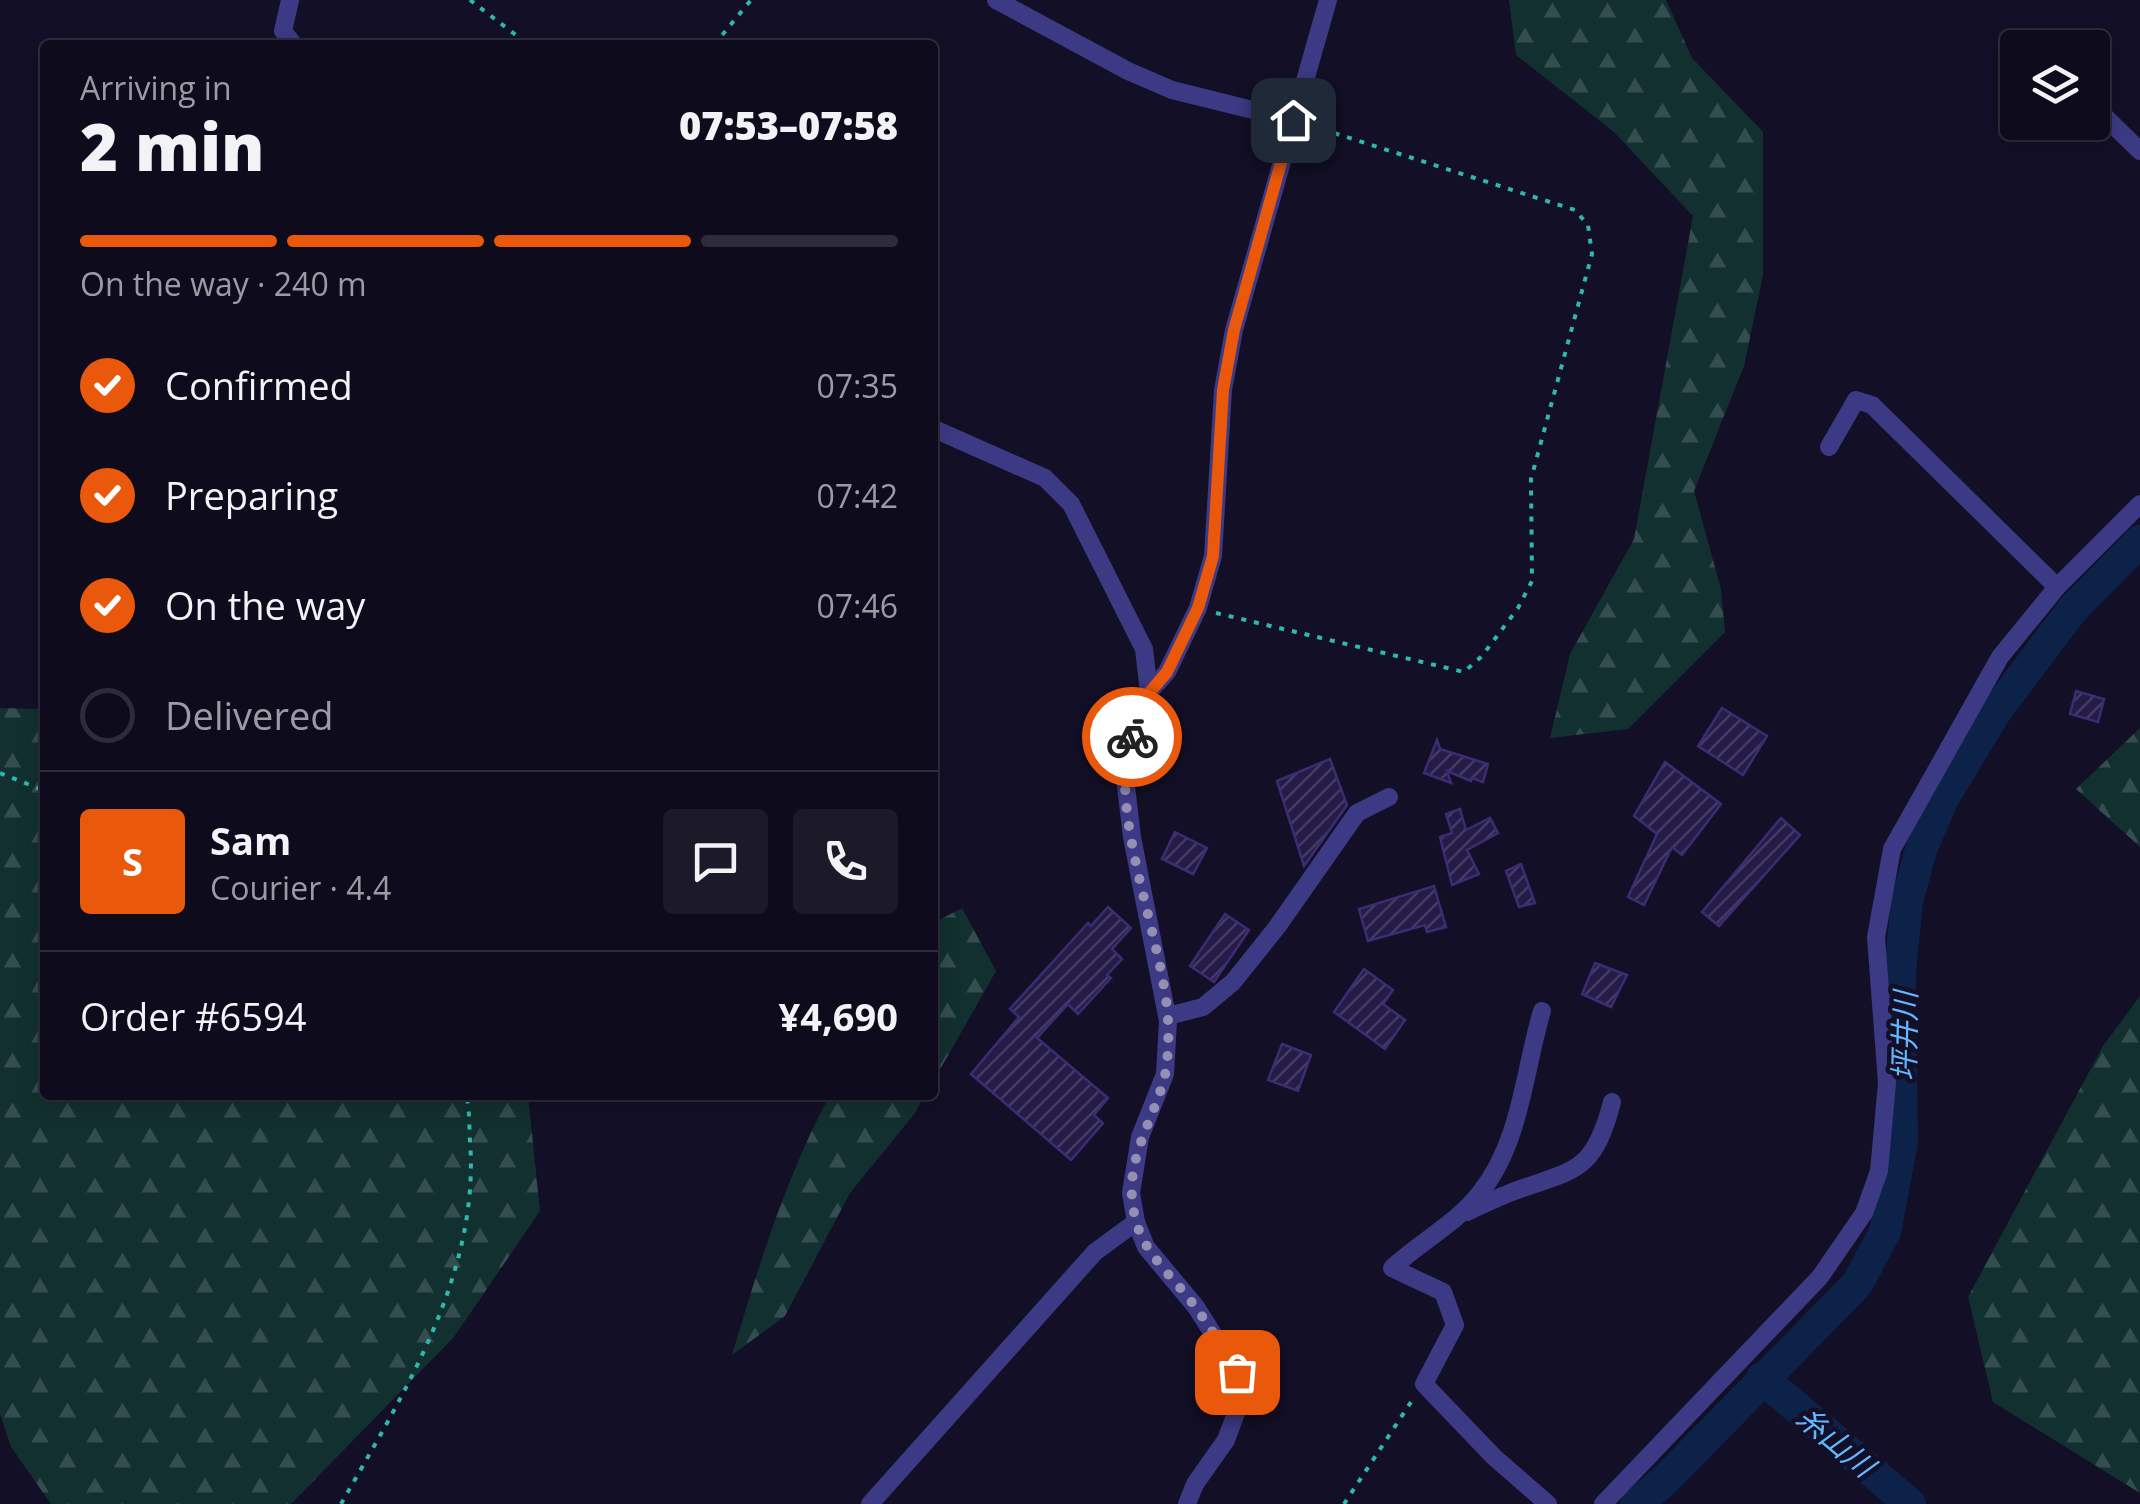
<!DOCTYPE html>
<html lang="en">
<head>
<meta charset="utf-8">
<style>
  body { margin:0; font-family:"Open Sans","Noto Sans JP",sans-serif; background:#1c1929; color:#f1f3f6; height:100vh; display:flex; flex-direction:column; font-size:38px; white-space:nowrap }
  * { box-sizing:border-box; margin:0 }
  p { font-size:32px; color:#9b9ba3 }
  .icon { flex:none; width:55px; height:55px; fill:none; stroke:currentColor; stroke-width:2; stroke-linecap:round; stroke-linejoin:round }
  .map { position:relative; flex:1; overflow:hidden }
  .sheet { position:absolute; left:40px; top:40px; width:898px; height:1060px; display:flex; flex-direction:column; background:#0e0b1c; border-radius:10px; box-shadow:0 5px 25px #0003,0 0 0 2px #2e2b3b }
  .sheet>* { flex:none }
  .fabs { position:absolute; left:2000px; top:30px; display:grid; gap:20px }
  .fabs a { display:grid; place-items:center; width:110px; height:110px; border-radius:10px; background:#0e0b1c; box-shadow:0 5px 25px #0003,0 0 0 2px #2e2b3b; font-size:50px }
  .pin { position:absolute; display:grid; place-items:center; width:85px; height:85px; color:#fff; margin:-42px; border-radius:20px; box-shadow:0 5px 15px #0006 }
  .courier { position:absolute; display:grid; place-items:center; width:100px; height:100px; margin:-50px; border:8px solid #ea580c; border-radius:50%; background:#fff; color:#222; box-shadow:0 2px 12px #0007 }
  .head em { font-style:normal; font-weight:800 }
  .head div { display:flex; flex-direction:column-reverse }
  .head { display:flex; align-items:center; justify-content:space-between; height:170px; padding:0 40px }
  h1 { font-size:65px; font-weight:800; line-height:75px }
  .bar { display:grid; grid-template-columns:repeat(4,1fr); gap:15px 10px; align-content:center; height:120px; padding:0 40px }
  .bar i { height:12px; border-radius:8px; background:#2e2b3b }
  .bar .current { background:#ea580c }
  .bar p { grid-column:span 4 }
  .line { display:flex; align-items:center; gap:25px; padding:0 40px; border-top:2px solid #2e2b3b }
  .line div { flex:1 }
  .round { display:grid; place-items:center; flex:none; width:105px; height:105px; border-radius:10px; background:#1c1929 }
  ol { padding:0 40px; list-style:none }
  li { display:flex; align-items:center; gap:30px; height:110px }
  li p { margin-inline-start:auto }
  li .icon { padding:10px; border-radius:50%; background:#ea580c; color:#fff; stroke-width:4 }
  li:last-child { color:#9b9ba3 }
  li i { width:55px; height:55px; border:5px solid #2e2b3b; border-radius:50% }
  .map>svg:first-child { display:block }
  .forest { fill:url(#forest-firs) }
  .lines { fill:none; stroke-linecap:round; stroke-linejoin:round }
  .river { stroke:#0c2248; stroke-width:32 }
  .building { fill:url(#building-hatch); stroke:#3b2d73; stroke-width:2.5 }
  .path { stroke:#2fb8b0; stroke-width:4; stroke-dasharray:5 8; stroke-linecap:butt }
  .minor { stroke:#3d3a85; stroke-width:18 }
  .done { stroke:#948fb3; stroke-width:10; stroke-dasharray:0 18 }
  .route { stroke:#ea580c; stroke-width:12 }
  .labels { text-anchor:middle; dominant-baseline:central; stroke-width:9; stroke-linejoin:round; paint-order:stroke }
  .water-label { font-size:30px; font-style:italic; fill:#62b6ff; stroke:#130f26 }
</style>
</head>
<body>
<div class="map">
<svg width="2140" height="1504" viewBox="0 0 2140 1504">
  <defs>
    <pattern id="forest-firs" width="22" height="20" patternUnits="userSpaceOnUse" patternTransform="scale(2.5)"><rect width="22" height="20" fill="#12302f"/><path d="M5 1l3.5 6h-7zM16 11l3.5 6h-7z" fill="#344d4e"/></pattern>
    <pattern id="building-hatch" width="6" height="6" patternUnits="userSpaceOnUse" patternTransform="scale(2.5)"><rect width="6" height="6" fill="#241b47"/><path d="M-1 1l2-2M0 6l6-6M5 7l2-2" fill="none" stroke="#433b63"/></pattern>
  </defs>
  <rect width="100%" height="100%" fill="#130f26"/>
  <g class="forest">
    <polygon points="1509,0 1666,0 1692,58 1763,132 1763,275 1744,366 1694,491 1721,589 1725,632 1628,729 1550,738 1570,654 1634,539 1693,216 1614,132 1516,55"/>
    <polygon points="0,708 45,709 45,1095 528,1095 540,1211 454,1337 291,1504 51,1504 11,1447 0,1414"/>
    <polygon points="2140,728 2140,847 2076,789"/>
    <polygon points="962,908 996,971 933,1082 933,923"/>
    <polygon points="2140,996 2140,1493 1993,1402 1968,1297 2103,1046"/>
    <path d="M830,1095H925L915,1113L850,1193L785,1316L732,1355C758,1268 786,1176 830,1095Z"/>
  </g>
  <g class="lines">
    <g class="river">
      <polyline points="1762,1378 1910,1504"/>
      <polyline points="1636,1504 1664,1481 1857,1284 1885,1232 1902,1142 1900,972 1907,901 1921,850 1942,800 1996,711 2072,610 2140,541"/>
    </g>
  </g>
  <g class="building">
    <polygon points="2076,691 2104,699 2098,722 2070,714"/>
    <polygon points="1722,708 1767,736 1743,775 1698,746"/>
    <polygon points="1437,740 1440,749 1488,764 1483,782 1472,778 1471,781 1447,771 1451,783 1424,773"/>
    <polygon points="1330,759 1347,805 1304,866 1277,781"/>
    <polygon points="1665,762 1721,804 1682,855 1672,847 1644,905 1628,897 1657,834 1634,816"/>
    <polygon points="1460,809 1466,830 1490,818 1498,833 1467,850 1479,874 1452,885 1440,837 1452,833 1446,814"/>
    <polygon points="1781,818 1800,835 1719,926 1702,912"/>
    <polygon points="1175,832 1207,848 1193,874 1162,859"/>
    <polygon points="1521,864 1535,903 1519,907 1506,871"/>
    <polygon points="1434,886 1446,927 1427,932 1425,925 1368,941 1359,909"/>
    <polygon points="1108,907 1131,928 1112,949 1122,959 1107,975 1111,978 1078,1014 1068,1004 1037,1038 1108,1098 1094,1115 1103,1123 1071,1160 971,1074 1019,1017 1010,1009 1088,923 1091,926"/>
    <polygon points="1225,914 1249,930 1214,982 1190,966"/>
    <polygon points="1595,963 1627,975 1611,1007 1582,994"/>
    <polygon points="1364,969 1393,990 1383,1004 1405,1020 1385,1049 1334,1012"/>
    <polygon points="1282,1044 1311,1055 1298,1091 1268,1080"/>
  </g>
  <g class="lines">
    <g class="path">
      <polyline points="470,0 529,45"/>
      <polyline points="714,45 751,0"/>
      <polyline points="1216,613 1464,672 1482,656 1518,608 1532,581 1531,479 1592,254 1588,225 1575,210 1312,126"/>
      <polyline points="0,773 45,791"/>
      <path d="M341,1504C404,1393 480,1274 470,1141C469,1126 470,1110 466,1095"/>
      <polyline points="1344,1504 1413,1399"/>
    </g>
    <g class="minor">
      <polyline points="290,0 283,31 294,45"/>
      <polyline points="996,0 1128,71 1172,90 1293,120"/>
      <polyline points="2092,104 2140,151"/>
      <polyline points="932,428 1045,478 1071,504 1144,649 1149,692"/>
      <polyline points="1829,447 1856,400 1872,405 2057,587"/>
      <path d="M1542,1011C1524,1071 1521,1142 1480,1193C1457,1223 1420,1242 1392,1268L1443,1292L1455,1325L1424,1384L1494,1457L1548,1504"/>
      <polyline points="1168,1016 1203,1007 1233,982 1277,927 1357,813 1389,797"/>
      <path d="M1467,1212C1482,1205 1497,1198 1512,1192C1574,1169 1593,1175 1612,1102"/>
      <polyline points="870,1504 1095,1252 1136,1222"/>
      <polyline points="1187,1504 1195,1484 1226,1440 1239,1405 1237,1372 1196,1307 1146,1247 1136,1222 1131,1193 1140,1137 1165,1074 1168,1021 1132,837 1126,786 1127,750 1149,692 1167,672 1198,608 1213,556 1223,390 1234,330 1328,0"/>
      <polyline points="1603,1504 1820,1277 1864,1213 1879,1171 1887,1083 1876,937 1892,849 2000,657 2057,587 2140,504"/>
    </g>
  </g>
  <g class="lines">
    <path class="done" d="M1132,737C1105,806 1165,944 1168,1021C1169,1037 1168,1059 1165,1075C1153,1125 1120,1163 1136,1221C1145,1256 1176,1279 1196,1308C1211,1328 1224,1350 1237,1372"/>
    <polyline class="route" points="1132,737 1150,692 1167,672 1198,608 1213,556 1223,390 1234,330 1293,120"/>
  </g>
  <g class="labels">
    <g class="water-label">
      <text transform="translate(1904 1036) rotate(-89)">坪井川</text>
      <text transform="translate(1836 1441) rotate(40)">糸山川</text>
    </g>
  </g>
</svg>
<div class="fabs">
<a><svg class="icon" aria-label="layers" viewBox="0 0 24 24"><path d="M12 4l9 5-9 5-9-5zM3 14l9 5 9-5"/></svg></a>
</div>
<div class="pin" style="left:1237px;top:1372px;background:#ea580c"><svg class="icon" aria-label="bag" viewBox="0 0 24 24"><path d="M5 8h14l-1 12H6zM9 8a3 3 0 0 1 6 0"/></svg></div>
<div class="pin" style="left:1293px;top:120px;background:#1f2937"><svg class="icon" aria-label="home" viewBox="0 0 24 24"><path d="M3 11l9-7 9 7M6 9v11h12V9"/></svg></div>
<div class="courier" style="left:1132px;top:737px"><svg class="icon" aria-label="bike" viewBox="0 0 24 24"><circle cx="6" cy="16" r="4"/><circle cx="18" cy="16" r="4"/><path d="M6 16l4-8h5l3 8M10 8l3 8H6M13 5h3"/></svg></div>
<section class="sheet">
<div class="head"><div><h1>2 min</h1><p>Arriving in</p></div><em>07:53–07:58</em></div>
<div class="bar"><i class="current"></i><i class="current"></i><i class="current"></i><i></i><p>On the way · 240 m</p></div>
<ol>
<li><svg class="icon" aria-label="check" viewBox="0 0 24 24"><path d="M5 12l5 5 9-10"/></svg>Confirmed<p>07:35</p></li>
<li><svg class="icon" aria-label="check" viewBox="0 0 24 24"><path d="M5 12l5 5 9-10"/></svg>Preparing<p>07:42</p></li>
<li><svg class="icon" aria-label="check" viewBox="0 0 24 24"><path d="M5 12l5 5 9-10"/></svg>On the way<p>07:46</p></li>
<li><i></i>Delivered</li>
</ol>
<div class="line" style="height:180px"><b class="round" style="background:#ea580c;color:#fff">S</b><div><b>Sam</b><p>Courier · 4.4</p></div><a class="round"><svg class="icon" aria-label="chat" viewBox="0 0 24 24"><path d="M4 5h16v11H9l-5 4z"/></svg></a><a class="round"><svg class="icon" aria-label="phone" viewBox="0 0 24 24"><path d="M5 4h4l2 5-3 2q2 4 5 5l2-3 5 2v4C11 20 4 13 5 4z"/></svg></a></div>
<div class="line" style="height:130px"><div>Order #6594</div><b>¥4,690</b></div>
</section>
</div>
</body>
</html>
